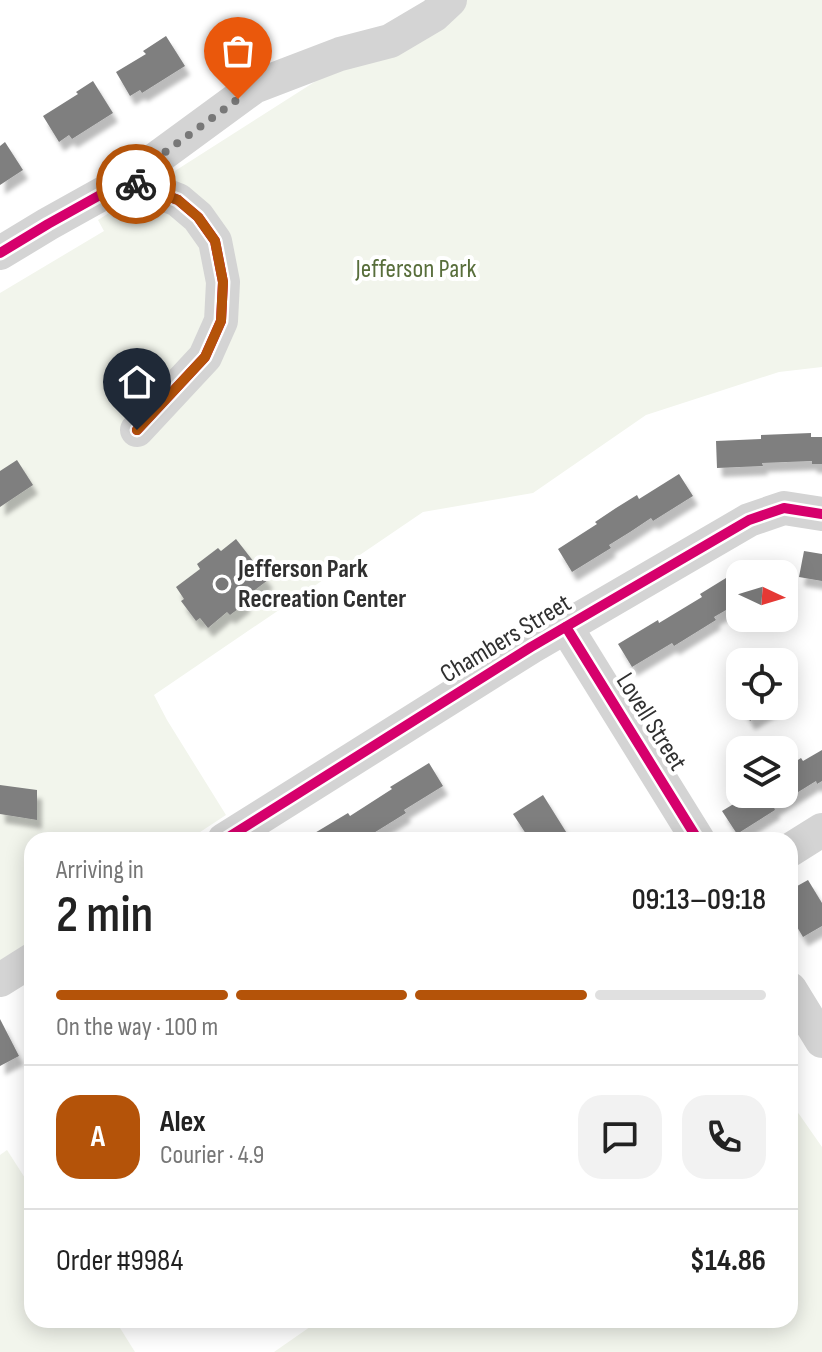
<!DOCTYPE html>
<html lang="en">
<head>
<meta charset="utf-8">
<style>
  body { margin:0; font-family:"Sofia Sans Condensed",sans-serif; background:#f2f2f2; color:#222; height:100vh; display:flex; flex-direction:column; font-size:30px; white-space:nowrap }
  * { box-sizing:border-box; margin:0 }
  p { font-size:26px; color:#767676 }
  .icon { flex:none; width:44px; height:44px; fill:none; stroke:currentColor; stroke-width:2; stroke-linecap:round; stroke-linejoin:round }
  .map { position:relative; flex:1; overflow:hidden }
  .side { position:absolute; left:24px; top:832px; width:774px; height:496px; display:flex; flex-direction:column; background:#fff; border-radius:24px; box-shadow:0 4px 20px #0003 }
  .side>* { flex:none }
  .needle { width:52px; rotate:94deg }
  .buttons { position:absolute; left:726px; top:560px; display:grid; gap:16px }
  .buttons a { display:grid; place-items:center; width:72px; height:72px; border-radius:16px; background:#fff; box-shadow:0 4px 20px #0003; font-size:40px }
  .pin { position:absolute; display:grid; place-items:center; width:68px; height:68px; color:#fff; margin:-82px -34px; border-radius:50% 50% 50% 0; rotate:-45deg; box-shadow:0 0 8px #0007 }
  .pin .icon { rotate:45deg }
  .courier { position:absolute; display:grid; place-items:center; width:80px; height:80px; margin:-40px; border:6px solid #b45309; border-radius:50%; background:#fff; color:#222; box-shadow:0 2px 10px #0007 }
  .overview em { font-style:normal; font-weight:600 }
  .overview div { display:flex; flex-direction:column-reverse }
  .overview { display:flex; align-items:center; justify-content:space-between; height:136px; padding:0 32px }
  h1 { font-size:52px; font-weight:600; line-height:60px }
  .bar { display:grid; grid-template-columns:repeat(4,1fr); gap:12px 8px; align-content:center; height:96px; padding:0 32px }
  .bar i { height:10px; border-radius:6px; background:#e0e0e0 }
  .bar .current { background:#b45309 }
  .bar p { grid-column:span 4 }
  .line { display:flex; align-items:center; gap:20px; padding:0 32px; border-top:2px solid #e0e0e0 }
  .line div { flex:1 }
  .round { display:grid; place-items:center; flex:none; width:84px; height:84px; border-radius:24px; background:#f2f2f2 }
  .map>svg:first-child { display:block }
  .green { fill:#f2f5ec }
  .building { fill:#7f7f7f; filter:url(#shadow) }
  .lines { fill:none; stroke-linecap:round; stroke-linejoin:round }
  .minor { stroke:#d4d4d4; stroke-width:34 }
  .cycleway-casing { stroke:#fff; stroke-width:15 }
  .cycleway { stroke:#d6006c; stroke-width:10 }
  .done { stroke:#787878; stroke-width:8; stroke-dasharray:0 14.4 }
  .route { stroke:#b45309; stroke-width:10 }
  .poi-dot { fill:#787878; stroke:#fff; stroke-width:3 }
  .labels { text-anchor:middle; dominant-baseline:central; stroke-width:8; stroke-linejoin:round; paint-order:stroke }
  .park-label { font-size:26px; fill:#586e3b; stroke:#fff }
  .poi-label { font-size:26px; font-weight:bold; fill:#303030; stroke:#fff; text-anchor:start }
  .street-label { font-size:26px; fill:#303030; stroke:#fff }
</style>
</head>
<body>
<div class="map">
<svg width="822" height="1352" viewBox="0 0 822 1352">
  <defs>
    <filter id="shadow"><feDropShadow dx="5" dy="9" stdDeviation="2" flood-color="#0004"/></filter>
  </defs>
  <rect width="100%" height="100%" fill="#fff"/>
  <g class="green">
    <polygon points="443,0 822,0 822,367 779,372 646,415 533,493 423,512 154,695 167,720 226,815 188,840 32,840 32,941 0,961 0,293 104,231 98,220"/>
    <polygon points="790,1105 799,1114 822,1147 822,1352 274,1352 320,1320 790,1320"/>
    <polygon points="7,1150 32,1189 32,1320 115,1320 135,1352 0,1352 0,1155"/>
  </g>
  <g class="building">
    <polygon points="166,36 185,66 142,93 140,90 130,96 116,72 146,54 143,51"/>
    <polygon points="93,81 113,113 72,139 69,135 59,142 43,116 78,94 76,92"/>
    <polygon points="5,142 23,170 0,185 0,146"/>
    <polygon points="811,433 811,437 822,437 822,464 812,464 812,461 762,463 763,466 717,468 716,441 761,439 761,435"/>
    <polygon points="17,460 33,485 0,507 0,471"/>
    <polygon points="679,474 693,496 653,521 651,518 630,532 609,545 611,548 572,572 558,549 597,524 595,522 616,508 637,495 639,499"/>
    <polygon points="236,539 268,580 243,599 246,603 230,615 227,612 208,628 200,618 196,621 181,601 184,599 176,587 200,569 197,564 218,548 221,551"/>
    <polygon points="804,551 822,554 822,581 799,577"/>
    <polygon points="739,570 741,574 740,602 714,617 716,620 674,646 672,643 632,667 618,644 658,620 659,623 702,597 700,594"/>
    <polygon points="740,673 740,705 726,682"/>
    <polygon points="741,706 775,706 750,721"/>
    <polygon points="822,750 822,781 817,784 816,781 774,807 775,810 737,834 722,811 750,794 784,794 784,769 801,758 803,761"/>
    <polygon points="429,763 443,786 404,810 406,813 364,839 362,836 355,840 310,840 308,837 348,813 350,816 392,789 390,787"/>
    <polygon points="0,785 37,790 37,820 0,814"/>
    <polygon points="543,795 568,835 560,840 530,840 513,814"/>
    <polygon points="808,880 822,903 822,926 803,937 790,915 790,890"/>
    <polygon points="0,1019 19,1056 0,1066"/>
  </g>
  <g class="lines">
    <g class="minor">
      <polyline points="127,180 178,200 198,217 215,241 223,282 221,321 205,357 137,430"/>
      <polyline points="0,253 48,224 127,180 254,87 340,54 390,41 434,15 450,0"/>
      <polyline points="566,627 698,840"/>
      <polyline points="224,840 531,647 749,520 784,508 822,514"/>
      <polyline points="790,850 822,830"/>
      <polyline points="0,980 32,960"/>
      <polyline points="790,989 822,1041"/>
    </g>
    <g class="cycleway-casing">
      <g id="cycleway">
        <polyline points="0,253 48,224 127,180 178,200 198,217 215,241 223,282 221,321 205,357 137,430"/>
        <polyline points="566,627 698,840"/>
        <polyline points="224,840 531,647 749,520 784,508 822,514"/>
      </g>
    </g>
    <use href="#cycleway" class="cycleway"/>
  </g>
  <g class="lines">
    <polyline class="done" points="136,184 127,180 238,99"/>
    <polyline class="route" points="136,184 178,200 198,217 215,241 223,282 221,321 205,357 137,430"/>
  </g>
  <circle class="poi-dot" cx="222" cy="584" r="8"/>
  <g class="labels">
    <g class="park-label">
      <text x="416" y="269">Jefferson Park</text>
    </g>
    <g class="poi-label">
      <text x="238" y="569">Jefferson Park<tspan x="238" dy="30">Recreation Center</tspan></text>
    </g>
    <g class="street-label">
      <text transform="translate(506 639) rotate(-31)">Chambers Street</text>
      <text transform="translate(651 722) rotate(58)">Lovell Street</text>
    </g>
  </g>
</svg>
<div class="buttons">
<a><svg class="needle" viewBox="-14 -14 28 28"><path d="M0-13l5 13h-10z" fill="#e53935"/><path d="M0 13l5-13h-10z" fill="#767676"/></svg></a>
<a><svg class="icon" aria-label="locate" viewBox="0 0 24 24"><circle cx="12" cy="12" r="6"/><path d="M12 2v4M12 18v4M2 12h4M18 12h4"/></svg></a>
<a><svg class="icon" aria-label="layers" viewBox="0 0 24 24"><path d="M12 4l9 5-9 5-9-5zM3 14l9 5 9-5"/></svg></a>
</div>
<div class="pin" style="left:238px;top:99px;background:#ea580c"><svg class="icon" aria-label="bag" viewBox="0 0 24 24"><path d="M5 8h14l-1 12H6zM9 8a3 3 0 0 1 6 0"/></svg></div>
<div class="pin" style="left:137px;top:430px;background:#1f2937"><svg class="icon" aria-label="home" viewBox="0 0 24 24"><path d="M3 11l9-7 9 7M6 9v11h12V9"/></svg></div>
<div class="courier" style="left:136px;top:184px"><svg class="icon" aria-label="bike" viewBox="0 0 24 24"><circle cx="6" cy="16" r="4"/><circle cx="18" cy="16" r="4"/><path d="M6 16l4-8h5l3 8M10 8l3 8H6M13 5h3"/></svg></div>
<section class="side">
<div class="overview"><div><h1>2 min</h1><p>Arriving in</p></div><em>09:13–09:18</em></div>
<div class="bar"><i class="current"></i><i class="current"></i><i class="current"></i><i></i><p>On the way · 100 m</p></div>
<div class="line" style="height:144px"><b class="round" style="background:#b45309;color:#fff">A</b><div><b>Alex</b><p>Courier · 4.9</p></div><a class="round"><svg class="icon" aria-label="chat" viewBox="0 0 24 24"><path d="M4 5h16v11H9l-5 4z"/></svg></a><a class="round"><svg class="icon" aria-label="phone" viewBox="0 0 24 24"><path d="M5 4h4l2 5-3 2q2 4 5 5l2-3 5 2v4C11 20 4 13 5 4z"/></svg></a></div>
<div class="line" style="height:104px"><div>Order #9984</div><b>$14.86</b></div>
</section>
</div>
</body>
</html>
